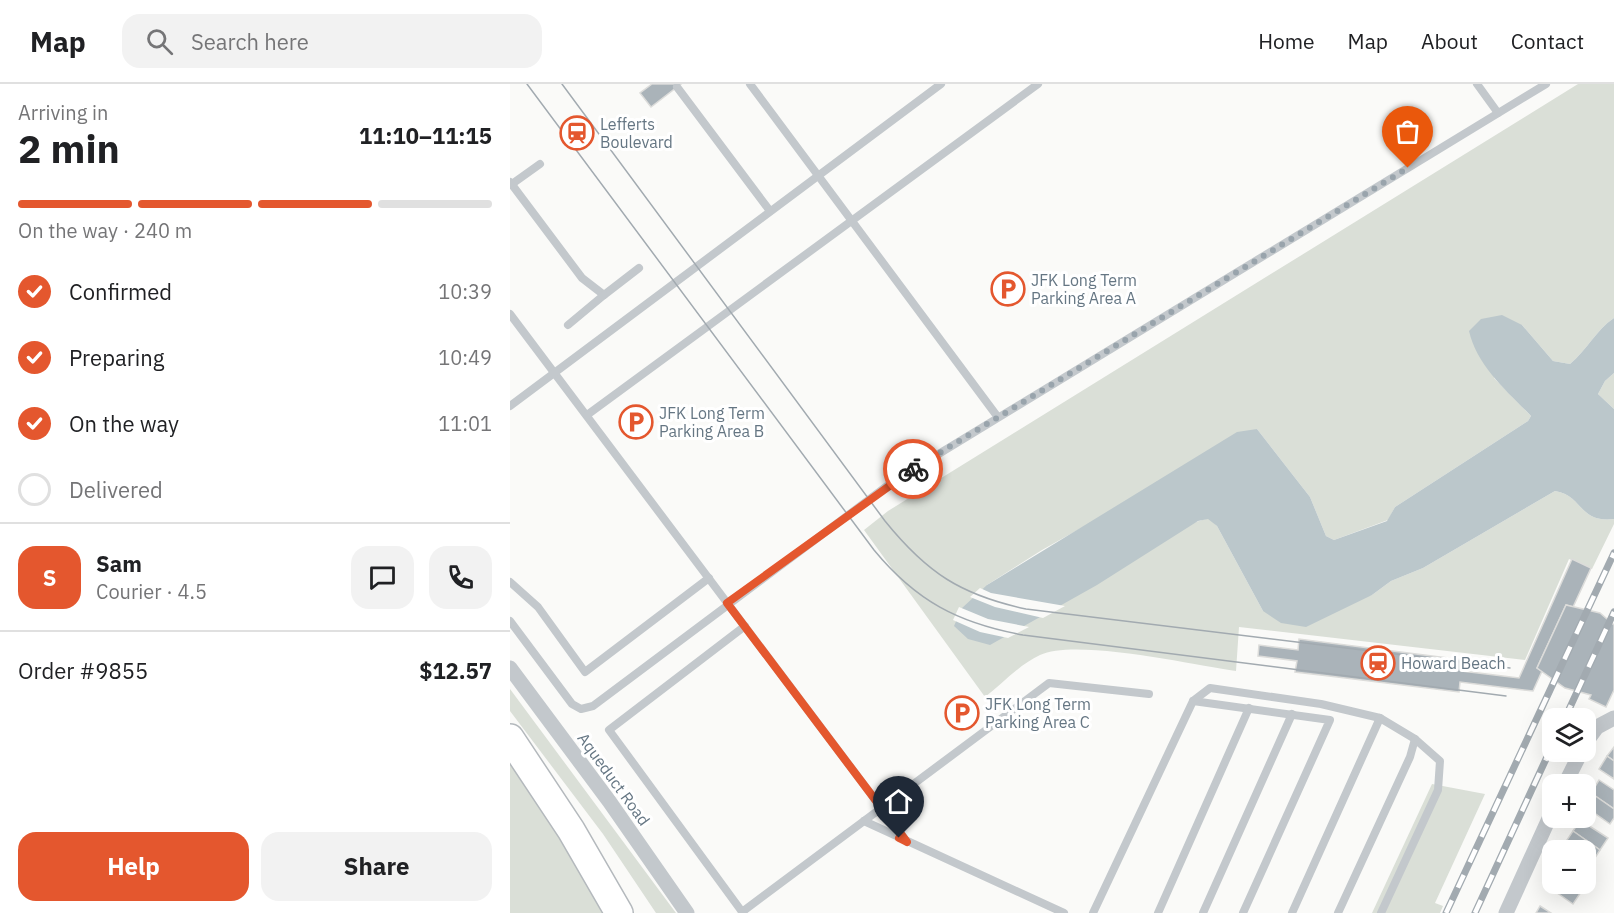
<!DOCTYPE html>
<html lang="en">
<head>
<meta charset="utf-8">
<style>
  body { margin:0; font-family:"IBM Plex Sans",sans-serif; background:#f2f2f2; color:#202124; height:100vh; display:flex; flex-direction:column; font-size:22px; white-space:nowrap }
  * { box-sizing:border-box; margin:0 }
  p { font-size:20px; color:#757577 }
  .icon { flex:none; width:33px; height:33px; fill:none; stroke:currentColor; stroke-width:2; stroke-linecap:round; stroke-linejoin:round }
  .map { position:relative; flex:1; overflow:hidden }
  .panel { display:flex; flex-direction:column; background:#fff; width:510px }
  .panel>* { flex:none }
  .tools { position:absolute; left:1032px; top:624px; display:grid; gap:12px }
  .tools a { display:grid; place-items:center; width:54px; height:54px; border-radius:12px; background:#fff; box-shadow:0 6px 24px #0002; font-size:30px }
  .pin { position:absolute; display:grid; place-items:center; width:51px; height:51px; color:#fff; margin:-62px -26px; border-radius:50% 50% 50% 0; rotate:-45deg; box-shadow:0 0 6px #0007 }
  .pin .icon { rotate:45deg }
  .courier { position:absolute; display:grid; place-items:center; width:60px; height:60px; margin:-30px; border:4px solid #e4572e; border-radius:50%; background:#fff; color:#222; box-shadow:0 2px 8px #0007 }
  .head em { font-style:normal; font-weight:700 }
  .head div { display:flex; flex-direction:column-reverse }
  .head { display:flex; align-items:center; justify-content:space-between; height:102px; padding:0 18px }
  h1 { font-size:39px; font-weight:700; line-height:45px }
  .bar { display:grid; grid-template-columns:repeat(4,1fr); gap:9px 6px; align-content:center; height:72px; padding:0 18px }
  .bar i { height:8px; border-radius:4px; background:#e0e0e0 }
  .bar .active { background:#e4572e }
  .bar p { grid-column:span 4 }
  .line { display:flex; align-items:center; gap:15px; padding:0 18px; border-top:2px solid #e0e0e0 }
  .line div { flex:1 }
  .round { display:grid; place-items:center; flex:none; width:63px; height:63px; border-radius:18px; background:#f2f2f2 }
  ol { padding:0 18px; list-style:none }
  li { display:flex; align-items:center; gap:18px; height:66px }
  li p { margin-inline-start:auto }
  li .icon { padding:6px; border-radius:50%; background:#e4572e; color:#fff; stroke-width:4 }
  li:last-child { color:#757577 }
  li i { width:33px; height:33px; border:3px solid #e0e0e0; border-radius:50% }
  .cta { display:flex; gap:12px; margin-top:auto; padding:12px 18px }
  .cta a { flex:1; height:69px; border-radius:18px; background:#e4572e; color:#fff; font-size:24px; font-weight:700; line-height:69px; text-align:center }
  .cta a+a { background:#f2f2f2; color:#202124 }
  header { display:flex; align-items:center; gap:36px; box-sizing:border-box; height:84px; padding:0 30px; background:#fff; border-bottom:2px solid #e0e0e0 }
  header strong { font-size:28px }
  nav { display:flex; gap:33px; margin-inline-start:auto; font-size:21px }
  .search { width:420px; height:54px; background:#f2f2f2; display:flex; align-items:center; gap:15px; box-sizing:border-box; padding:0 21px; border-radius:18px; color:#757577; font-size:22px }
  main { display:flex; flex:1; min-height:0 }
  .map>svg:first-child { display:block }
  .green { fill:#dadfd7 }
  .water { fill:#bbc7cb }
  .pier { fill:#fafaf8 }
  .building { fill:#aab3b9; stroke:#dcdcda; stroke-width:1.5 }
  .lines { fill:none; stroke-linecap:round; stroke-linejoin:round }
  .highway-casing { stroke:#b4b9bd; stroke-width:30 }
  .lane { stroke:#c3c8cc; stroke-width:8 }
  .street { stroke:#c3c8cc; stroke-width:15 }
  .highway { stroke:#fff; stroke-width:27 }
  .tram { stroke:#a2aab0; stroke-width:1.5 }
  .rail-casing { stroke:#a2aab0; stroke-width:7 }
  .rail { stroke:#fff; stroke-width:4.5; stroke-dasharray:14; stroke-linecap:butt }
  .done { stroke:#99a4ac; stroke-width:6; stroke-dasharray:0 10.8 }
  .route { stroke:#e4572e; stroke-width:8 }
  .labels { text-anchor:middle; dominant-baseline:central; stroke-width:6; stroke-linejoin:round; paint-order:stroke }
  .poi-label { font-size:16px; fill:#657683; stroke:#fff; text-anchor:start }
  .street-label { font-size:16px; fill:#657683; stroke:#fff }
</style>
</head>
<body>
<header>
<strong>Map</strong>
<div class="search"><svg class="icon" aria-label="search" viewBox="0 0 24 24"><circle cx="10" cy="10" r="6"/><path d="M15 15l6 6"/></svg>Search here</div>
<nav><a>Home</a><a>Map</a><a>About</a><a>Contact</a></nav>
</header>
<main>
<section class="panel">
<div class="head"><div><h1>2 min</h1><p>Arriving in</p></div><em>11:10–11:15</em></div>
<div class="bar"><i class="active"></i><i class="active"></i><i class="active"></i><i></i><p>On the way · 240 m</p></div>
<ol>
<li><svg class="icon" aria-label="check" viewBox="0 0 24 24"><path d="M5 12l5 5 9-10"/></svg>Confirmed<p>10:39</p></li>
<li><svg class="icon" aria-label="check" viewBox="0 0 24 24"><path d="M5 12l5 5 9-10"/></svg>Preparing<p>10:49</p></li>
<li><svg class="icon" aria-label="check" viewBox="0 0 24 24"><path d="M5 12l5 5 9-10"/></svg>On the way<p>11:01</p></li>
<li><i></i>Delivered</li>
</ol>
<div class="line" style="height:108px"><b class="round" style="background:#e4572e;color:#fff">S</b><div><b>Sam</b><p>Courier · 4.5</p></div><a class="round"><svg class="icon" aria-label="chat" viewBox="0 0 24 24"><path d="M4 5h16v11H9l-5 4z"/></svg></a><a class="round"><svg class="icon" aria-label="phone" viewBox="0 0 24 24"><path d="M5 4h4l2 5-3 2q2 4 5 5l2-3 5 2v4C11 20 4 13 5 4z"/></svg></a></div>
<div class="line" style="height:78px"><div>Order #9855</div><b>$12.57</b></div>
<div class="cta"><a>Help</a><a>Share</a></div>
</section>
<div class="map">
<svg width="1104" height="829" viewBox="0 0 1104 829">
  <rect width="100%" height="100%" fill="#fafaf8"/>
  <g class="green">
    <path d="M1068,0H1104V234C1086,246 1077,266 1060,280L1043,277L1012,241L984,294L1021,332L1018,337L885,423L878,436L824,456L816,452L800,413L747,345L532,466L477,501L699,434L707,442L753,527L862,511L881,497L913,484L1045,407C1074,412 1068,439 1104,435V440L1082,485L1059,475L1015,576L729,543L726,587C683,581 566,554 530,571C510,580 492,600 475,613L354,446L378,427Z"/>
    <polygon points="1104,289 1104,325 1088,310 1095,297"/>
    <polygon points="0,605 166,829 146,829 93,750 0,627"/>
    <polygon points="0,670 100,829 0,829"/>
    <polygon points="922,700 975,710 925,819 933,822 930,829 862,829"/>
  </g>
  <path class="water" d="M992,231L1012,241L1043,277L1060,280C1077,266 1086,246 1104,234V289L1095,297L1088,310L1104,325V435C1068,439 1074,412 1045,407L913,484L881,497L862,511L796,543L771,539L753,527L707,442L698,435L688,437L587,501L480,561L458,555L444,542L452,524L477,501L727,348L747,345L800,413L816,452L824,456L877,437L885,423L1018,337L1021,332C997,307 967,282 959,247L971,235Z"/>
  <g class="pier">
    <polygon points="470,504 481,509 555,522 533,534 485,523 460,513"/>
    <polygon points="449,523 478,535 519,543 498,554 470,548 443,536"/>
  </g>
  <g class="building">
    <polygon points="142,0 171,0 141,23 130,9"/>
    <polygon points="1062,475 1081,484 1063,523 1056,521 1027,584 1032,587 1023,607 950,598 949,608 819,592 785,588 787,577 748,572 749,561 788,566 789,555 953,576 952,587 1009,594"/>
    <polygon points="1056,521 1090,529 1104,541 1104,606 1096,623 1079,615 1081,611 1055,604 1027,584"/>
    <polygon points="1104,663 1104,677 1097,672"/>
    <polygon points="1097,672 1104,677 1104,695 1089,685"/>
    <polygon points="1089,696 1104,706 1104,725 1081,709"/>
    <polygon points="1081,709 1104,725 1104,734 1100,740 1076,723 1076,716"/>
    <polygon points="1070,736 1098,754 1090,766 1063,747"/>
    <polygon points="1063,747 1090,766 1083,777 1076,773 1076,766 1067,766 1055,759"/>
    <polygon points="1042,791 1042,800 1058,800 1071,808 1063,820 1036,801"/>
    <polygon points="1076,794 1079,796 1071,808 1058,800 1076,800"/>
    <polygon points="1030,822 1041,829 1026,829"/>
  </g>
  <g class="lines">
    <g class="highway-casing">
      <polyline id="highway" points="0,654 61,746 109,829"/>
    </g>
    <g class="lane">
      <polyline points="240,0 487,332"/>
      <polyline points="967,0 988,29"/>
      <polyline points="167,3 260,127"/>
      <polyline points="0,98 72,194 94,211 129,184"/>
      <polyline points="2,100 30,80"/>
      <polyline points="0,230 397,758"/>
      <polyline points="58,241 94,211"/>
      <polyline points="0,322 431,0"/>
      <polyline points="77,331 528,0"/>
      <polyline points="0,498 28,523 75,588 199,494"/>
      <polyline points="0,537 62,620 71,625 83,622 381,399 1036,0"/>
      <polyline points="683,617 820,636 733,829"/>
      <polyline points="354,737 554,829"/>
      <polyline points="232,828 539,599 639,610"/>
      <polyline points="233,829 99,646 235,542"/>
      <polyline points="583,829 683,617 700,604 811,620 870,634 905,655 930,677 928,706 871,829"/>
      <polyline points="648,829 739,624"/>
      <polyline points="693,829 782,630"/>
      <polyline points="782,829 870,634"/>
      <polyline points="828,829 900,673 905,655"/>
    </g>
    <g class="street">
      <polyline points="0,584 99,717 177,829"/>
      <polyline points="1076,658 1087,643 1104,634"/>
      <polyline points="1055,700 1071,668"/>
      <polyline points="996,829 1042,728"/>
    </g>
    <use href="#highway" class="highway"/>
    <g class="tram">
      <path d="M17,0L364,466C406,517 448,539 513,551L996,612"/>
      <path d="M52,0L375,437C417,489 451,511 516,525L1000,584"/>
    </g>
    <g class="rail-casing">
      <g id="rail">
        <polyline points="1055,634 1104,528"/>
        <polyline points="936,829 1104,469"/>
        <polyline points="965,829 1042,662"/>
      </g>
    </g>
    <use href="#rail" class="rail"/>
  </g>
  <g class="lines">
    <polyline class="done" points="403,385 898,84"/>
    <polyline class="route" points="389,754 397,758 217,519 403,385"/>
  </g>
  <defs>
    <g id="station-ring" transform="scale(1.725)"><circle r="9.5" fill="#fff" stroke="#e4572e" stroke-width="1.5"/><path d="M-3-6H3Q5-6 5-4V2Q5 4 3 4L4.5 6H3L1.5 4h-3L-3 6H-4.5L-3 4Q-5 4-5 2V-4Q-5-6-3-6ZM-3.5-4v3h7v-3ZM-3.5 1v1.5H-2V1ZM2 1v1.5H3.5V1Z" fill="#e4572e"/></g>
    <g id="parking-ring" transform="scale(1.725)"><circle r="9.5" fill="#fff" stroke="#e4572e" stroke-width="1.5"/><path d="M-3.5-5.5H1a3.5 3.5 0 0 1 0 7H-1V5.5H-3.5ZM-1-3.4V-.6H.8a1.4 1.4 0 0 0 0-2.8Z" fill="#e4572e"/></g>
  </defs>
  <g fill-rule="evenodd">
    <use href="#station-ring" x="67" y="49"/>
    <use href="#parking-ring" x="498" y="205"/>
    <use href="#parking-ring" x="126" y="338"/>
    <use href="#station-ring" x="868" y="579"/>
    <use href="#parking-ring" x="452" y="629"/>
  </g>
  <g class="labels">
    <g class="poi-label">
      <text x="90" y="40">Lefferts<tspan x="90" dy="18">Boulevard</tspan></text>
      <text x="521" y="196">JFK Long Term<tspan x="521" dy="18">Parking Area A</tspan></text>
      <text x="149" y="329">JFK Long Term<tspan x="149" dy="18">Parking Area B</tspan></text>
      <text x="891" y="579">Howard Beach</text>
      <text x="475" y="620">JFK Long Term<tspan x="475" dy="18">Parking Area C</tspan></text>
    </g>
    <g class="street-label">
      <text transform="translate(104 695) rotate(54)">Aqueduct Road</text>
    </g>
  </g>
</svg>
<div class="tools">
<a><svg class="icon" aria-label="layers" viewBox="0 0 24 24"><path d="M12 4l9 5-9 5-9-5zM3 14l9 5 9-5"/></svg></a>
<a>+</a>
<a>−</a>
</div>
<div class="pin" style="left:898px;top:84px;background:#ea580c"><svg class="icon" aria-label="bag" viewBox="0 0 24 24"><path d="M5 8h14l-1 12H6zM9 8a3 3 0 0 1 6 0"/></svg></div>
<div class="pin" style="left:389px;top:754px;background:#1f2937"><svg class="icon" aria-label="home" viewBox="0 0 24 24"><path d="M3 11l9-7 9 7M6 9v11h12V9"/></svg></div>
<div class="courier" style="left:403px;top:385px"><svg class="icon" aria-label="bike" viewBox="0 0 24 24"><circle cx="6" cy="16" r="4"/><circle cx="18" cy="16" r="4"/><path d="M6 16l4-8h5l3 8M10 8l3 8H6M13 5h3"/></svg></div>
</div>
</main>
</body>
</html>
